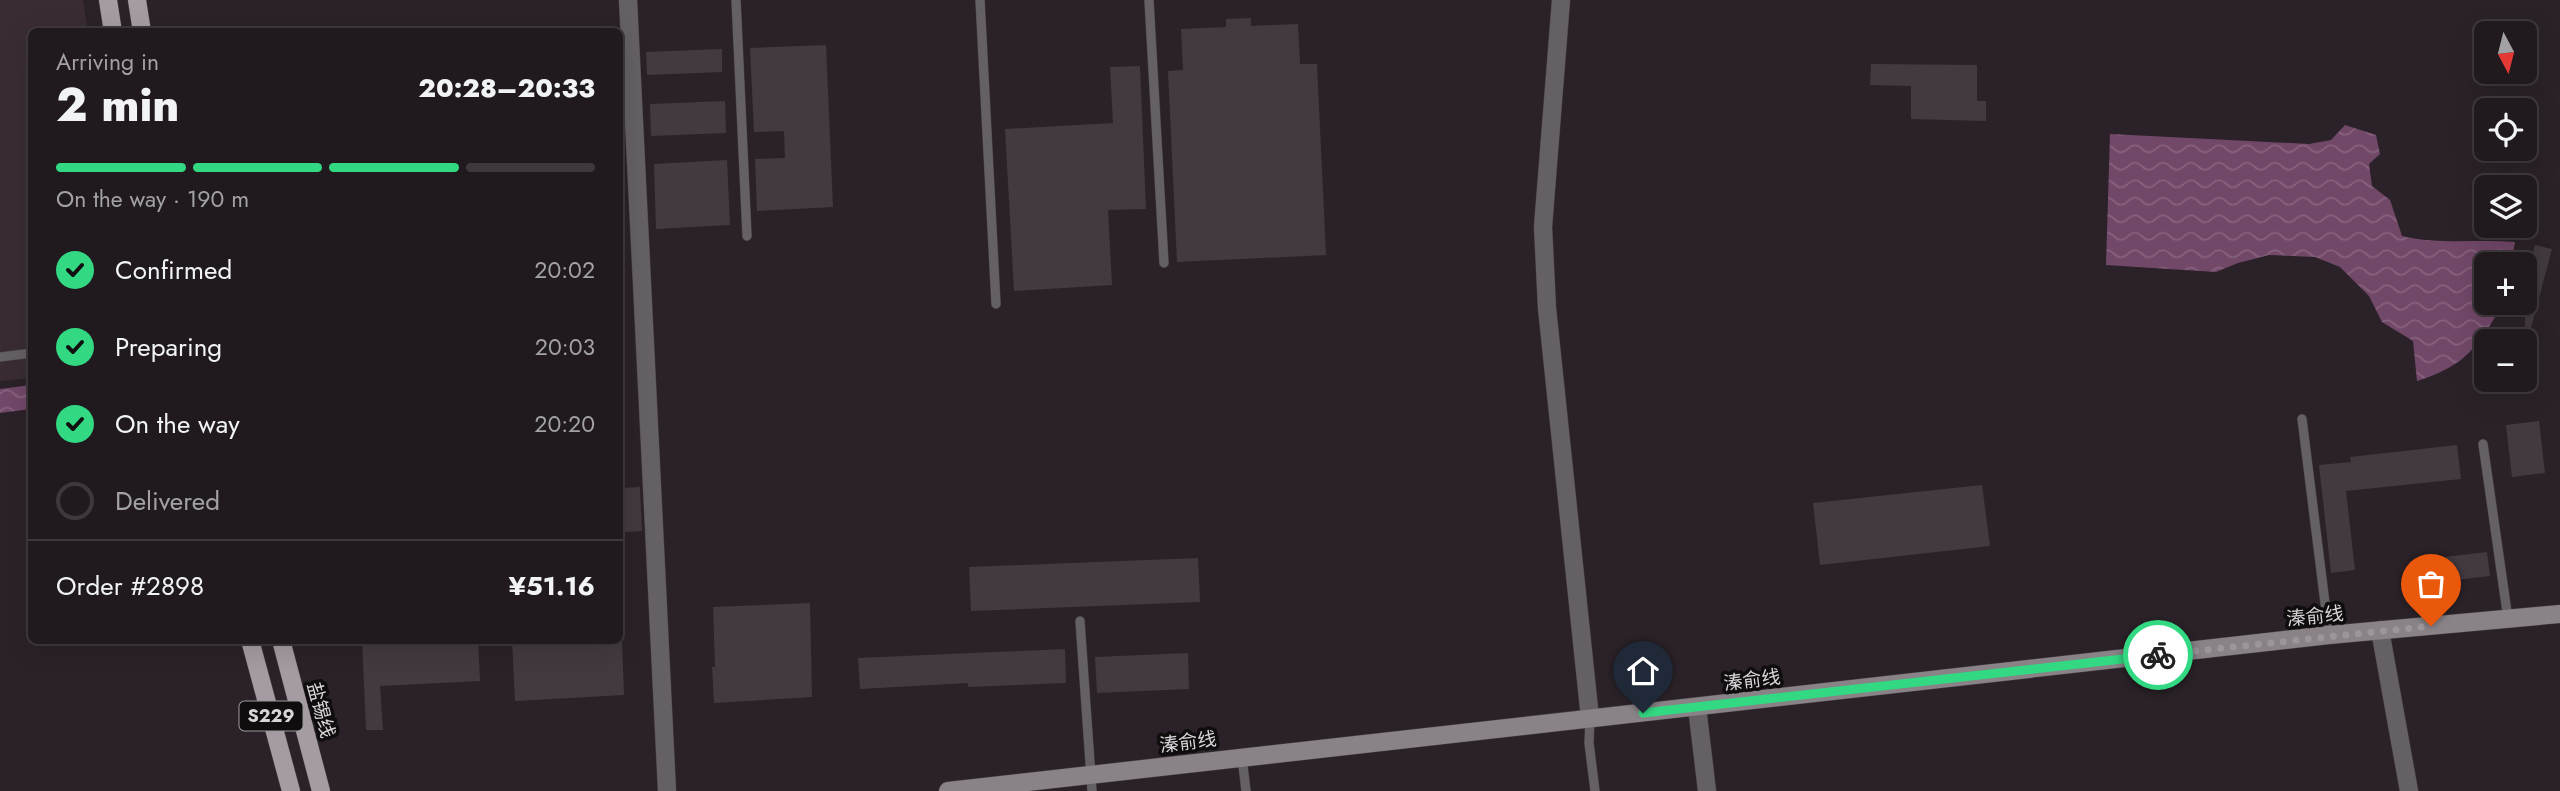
<!DOCTYPE html>
<html lang="en">
<head>
<meta charset="utf-8">
<style>
  body { margin:0; font-family:Jost,"Noto Sans SC",sans-serif; background:#2d272b; color:#f1f3f6; height:100vh; display:flex; flex-direction:column; font-size:26px; white-space:nowrap }
  * { box-sizing:border-box; margin:0 }
  p { font-size:23px; color:#a2a1a4 }
  .icon { flex:none; width:38px; height:38px; fill:none; stroke:currentColor; stroke-width:2; stroke-linecap:round; stroke-linejoin:round }
  .map { position:relative; flex:1; overflow:hidden }
  .drawer { position:absolute; left:28px; top:28px; width:595px; height:616px; display:flex; flex-direction:column; background:#201a1e; border-radius:10px; box-shadow:0 7px 28px #0002,0 0 0 2px #3d383c }
  .drawer>* { flex:none }
  .needle { width:46px; rotate:173deg }
  .tools { position:absolute; left:2474px; top:21px; display:grid; gap:14px }
  .tools a { display:grid; place-items:center; width:63px; height:63px; border-radius:10px; background:#201a1e; box-shadow:0 7px 28px #0002,0 0 0 2px #3d383c; font-size:35px }
  .pin { position:absolute; display:grid; place-items:center; width:60px; height:60px; color:#fff; margin:-72px -30px; border-radius:50% 50% 50% 0; rotate:-45deg; box-shadow:0 0 7px #0007 }
  .pin .icon { rotate:45deg }
  .courier { position:absolute; display:grid; place-items:center; width:70px; height:70px; margin:-35px; border:5px solid #32d882; border-radius:50%; background:#fff; color:#222; box-shadow:0 2px 9px #0007 }
  .summary em { font-style:normal; font-weight:800 }
  .summary div { display:flex; flex-direction:column-reverse }
  .summary { display:flex; align-items:center; justify-content:space-between; height:119px; padding:0 28px }
  h1 { font-size:46px; font-weight:800; line-height:52px }
  .bar { display:grid; grid-template-columns:repeat(4,1fr); gap:10px 7px; align-content:center; height:84px; padding:0 28px }
  .bar i { height:9px; border-radius:5px; background:#3d383c }
  .bar .selected { background:#32d882 }
  .bar p { grid-column:span 4 }
  .line { display:flex; align-items:center; gap:18px; padding:0 28px; border-top:2px solid #3d383c }
  .line div { flex:1 }
  ol { padding:0 28px; list-style:none }
  li { display:flex; align-items:center; gap:21px; height:77px }
  li p { margin-inline-start:auto }
  li .icon { padding:7px; border-radius:50%; background:#32d882; color:#111; stroke-width:4 }
  li:last-child { color:#a2a1a4 }
  li i { width:38px; height:38px; border:4px solid #3d383c; border-radius:50% }
  .map>svg:first-child { display:block }
  .built { fill:#392c35 }
  .water { fill:url(#water-waves) }
  .building { fill:#433a41 }
  .lines { fill:none; stroke-linecap:round; stroke-linejoin:round }
  .lane-casing { stroke:#463f44; stroke-width:10 }
  .street-casing { stroke:#463f44; stroke-width:19 }
  .secondary-casing { stroke:#463f44; stroke-width:19 }
  .primary-casing { stroke:#463f44; stroke-width:19 }
  .lane { stroke:#656063; stroke-width:9 }
  .street { stroke:#656063; stroke-width:18 }
  .secondary { stroke:#898287; stroke-width:18 }
  .primary { stroke:#a49ca2; stroke-width:18 }
  .done { stroke:#9c969b; stroke-width:7; stroke-dasharray:0 12.6 }
  .route { stroke:#32d882; stroke-width:9 }
  .labels { text-anchor:middle; dominant-baseline:central; stroke-width:7; stroke-linejoin:round; paint-order:stroke }
  .shield { fill:#100d0f; stroke:#9d999c; stroke-width:2 }
  .shield-label { font-size:18px; font-weight:bold; fill:#dad5d9 }
  .street-label { font-size:19px; fill:#dad5d9; stroke:#100d0f }
</style>
</head>
<body>
<div class="map">
<svg width="2560" height="791" viewBox="0 0 2560 791">
  <defs>
    <pattern id="water-waves" width="16" height="10" patternUnits="userSpaceOnUse" patternTransform="scale(1.75)"><rect width="16" height="10" fill="#724869"/><path d="M0 5q4-4 8 0t8 0" fill="none" stroke="#86627e"/></pattern>
  </defs>
  <rect width="100%" height="100%" fill="#2a2228"/>
  <polygon class="built" points="0,0 83,0 88,31 32,32 31,378 0,381"/>
  <g class="water">
    <path d="M2345,125L2376,135L2380,154L2369,164L2372,186L2390,200L2402,236C2439,245 2477,239 2515,242L2511,264H2487V303H2504C2477,346 2468,365 2417,381L2413,341L2382,322L2369,296L2340,267L2315,257L2269,255L2238,263L2216,272L2106,265L2110,134L2309,144L2331,140Z"/>
    <polygon points="31,385 31,409 0,413 0,389"/>
  </g>
  <g class="building">
    <polygon points="1251,18 1251,26 1298,24 1300,64 1317,64 1326,255 1177,262 1168,71 1183,70 1181,29 1226,27 1226,19"/>
    <polygon points="826,45 833,207 757,211 755,159 785,158 784,131 754,132 750,48"/>
    <polygon points="722,49 722,72 647,75 646,52"/>
    <polygon points="1871,64 1977,65 1977,101 1986,101 1986,121 1911,119 1911,86 1870,85"/>
    <polygon points="1140,66 1146,209 1108,210 1112,285 1014,291 1005,129 1113,123 1110,67"/>
    <polygon points="725,101 726,133 651,136 650,104"/>
    <polygon points="727,160 730,225 656,229 654,164"/>
    <polygon points="2535,245 2552,249 2530,332 2525,332 2525,283"/>
    <polygon points="2539,421 2545,473 2512,477 2506,425"/>
    <polygon points="2457,445 2461,479 2346,491 2355,570 2331,573 2319,465 2351,462 2350,457"/>
    <polygon points="1982,485 1990,546 1820,565 1813,503"/>
    <polygon points="640,487 642,531 625,532 622,488"/>
    <polygon points="2487,552 2490,576 2413,585 2410,561"/>
    <polygon points="1198,558 1200,602 971,611 969,567"/>
    <polygon points="810,603 812,697 714,703 712,667 715,667 713,607"/>
    <polygon points="362,640 478,640 480,681 380,686 383,730 366,730"/>
    <polygon points="512,640 622,640 624,695 515,701"/>
    <polygon points="1065,649 1066,683 968,687 968,683 860,689 858,658"/>
    <polygon points="1188,653 1189,689 1097,693 1095,657"/>
  </g>
  <g class="lines">
    <g class="lane-casing">
      <g id="lane">
        <polyline points="736,0 747,236"/>
        <polyline points="980,0 996,304"/>
        <polyline points="1149,0 1164,263"/>
        <polyline points="0,357 32,353"/>
        <polyline points="2302,419 2329,635"/>
        <polyline points="2483,444 2508,619"/>
        <polyline points="1080,621 1092,791"/>
        <polyline points="1590,718 1589,743 1595,791"/>
        <polyline points="1242,757 1246,791"/>
      </g>
    </g>
    <g class="street-casing">
      <g id="street">
        <polyline points="628,0 667,791"/>
        <polyline points="1561,0 1543,227 1547,308 1590,718"/>
        <polyline points="2380,630 2409,791"/>
        <polyline points="1697,707 1707,791"/>
      </g>
    </g>
    <g class="secondary-casing">
      <polyline id="secondary" points="948,791 2329,635 2560,614"/>
    </g>
    <g class="primary-casing">
      <g id="primary">
        <polyline points="108,0 113,32"/>
        <polyline points="137,0 142,32"/>
        <polyline points="250,640 291,791"/>
        <polyline points="281,640 321,791"/>
      </g>
    </g>
    <use href="#lane" class="lane"/>
    <use href="#street" class="street"/>
    <use href="#secondary" class="secondary"/>
    <use href="#primary" class="primary"/>
  </g>
  <g class="lines">
    <polyline class="done" points="2158,655 2431,626"/>
    <polyline class="route" points="1643,713 2158,655"/>
  </g>
  <g class="labels">
    <rect class="shield" x="239.5" y="701.5" width="63" height="29" rx="5"/>
    <g class="shield-label">
      <text x="271" y="716">S229</text>
    </g>
    <g class="street-label">
      <text transform="translate(2315 616) rotate(-6)">溱俞线</text>
      <text transform="translate(1752 680) rotate(-7)">溱俞线</text>
      <text transform="translate(321 710) rotate(75)">盐锡线</text>
      <text transform="translate(1188 742) rotate(-7)">溱俞线</text>
    </g>
  </g>
</svg>
<div class="tools">
<a><svg class="needle" viewBox="-14 -14 28 28"><path d="M0-13l5 13h-10z" fill="#e53935"/><path d="M0 13l5-13h-10z" fill="#a2a1a4"/></svg></a>
<a><svg class="icon" aria-label="locate" viewBox="0 0 24 24"><circle cx="12" cy="12" r="6"/><path d="M12 2v4M12 18v4M2 12h4M18 12h4"/></svg></a>
<a><svg class="icon" aria-label="layers" viewBox="0 0 24 24"><path d="M12 4l9 5-9 5-9-5zM3 14l9 5 9-5"/></svg></a>
<a>+</a>
<a>−</a>
</div>
<div class="pin" style="left:2431px;top:626px;background:#ea580c"><svg class="icon" aria-label="bag" viewBox="0 0 24 24"><path d="M5 8h14l-1 12H6zM9 8a3 3 0 0 1 6 0"/></svg></div>
<div class="pin" style="left:1643px;top:713px;background:#1f2937"><svg class="icon" aria-label="home" viewBox="0 0 24 24"><path d="M3 11l9-7 9 7M6 9v11h12V9"/></svg></div>
<div class="courier" style="left:2158px;top:655px"><svg class="icon" aria-label="bike" viewBox="0 0 24 24"><circle cx="6" cy="16" r="4"/><circle cx="18" cy="16" r="4"/><path d="M6 16l4-8h5l3 8M10 8l3 8H6M13 5h3"/></svg></div>
<section class="drawer">
<div class="summary"><div><h1>2 min</h1><p>Arriving in</p></div><em>20:28–20:33</em></div>
<div class="bar"><i class="selected"></i><i class="selected"></i><i class="selected"></i><i></i><p>On the way · 190 m</p></div>
<ol>
<li><svg class="icon" aria-label="check" viewBox="0 0 24 24"><path d="M5 12l5 5 9-10"/></svg>Confirmed<p>20:02</p></li>
<li><svg class="icon" aria-label="check" viewBox="0 0 24 24"><path d="M5 12l5 5 9-10"/></svg>Preparing<p>20:03</p></li>
<li><svg class="icon" aria-label="check" viewBox="0 0 24 24"><path d="M5 12l5 5 9-10"/></svg>On the way<p>20:20</p></li>
<li><i></i>Delivered</li>
</ol>
<div class="line" style="height:91px"><div>Order #2898</div><b>¥51.16</b></div>
</section>
</div>
</body>
</html>
